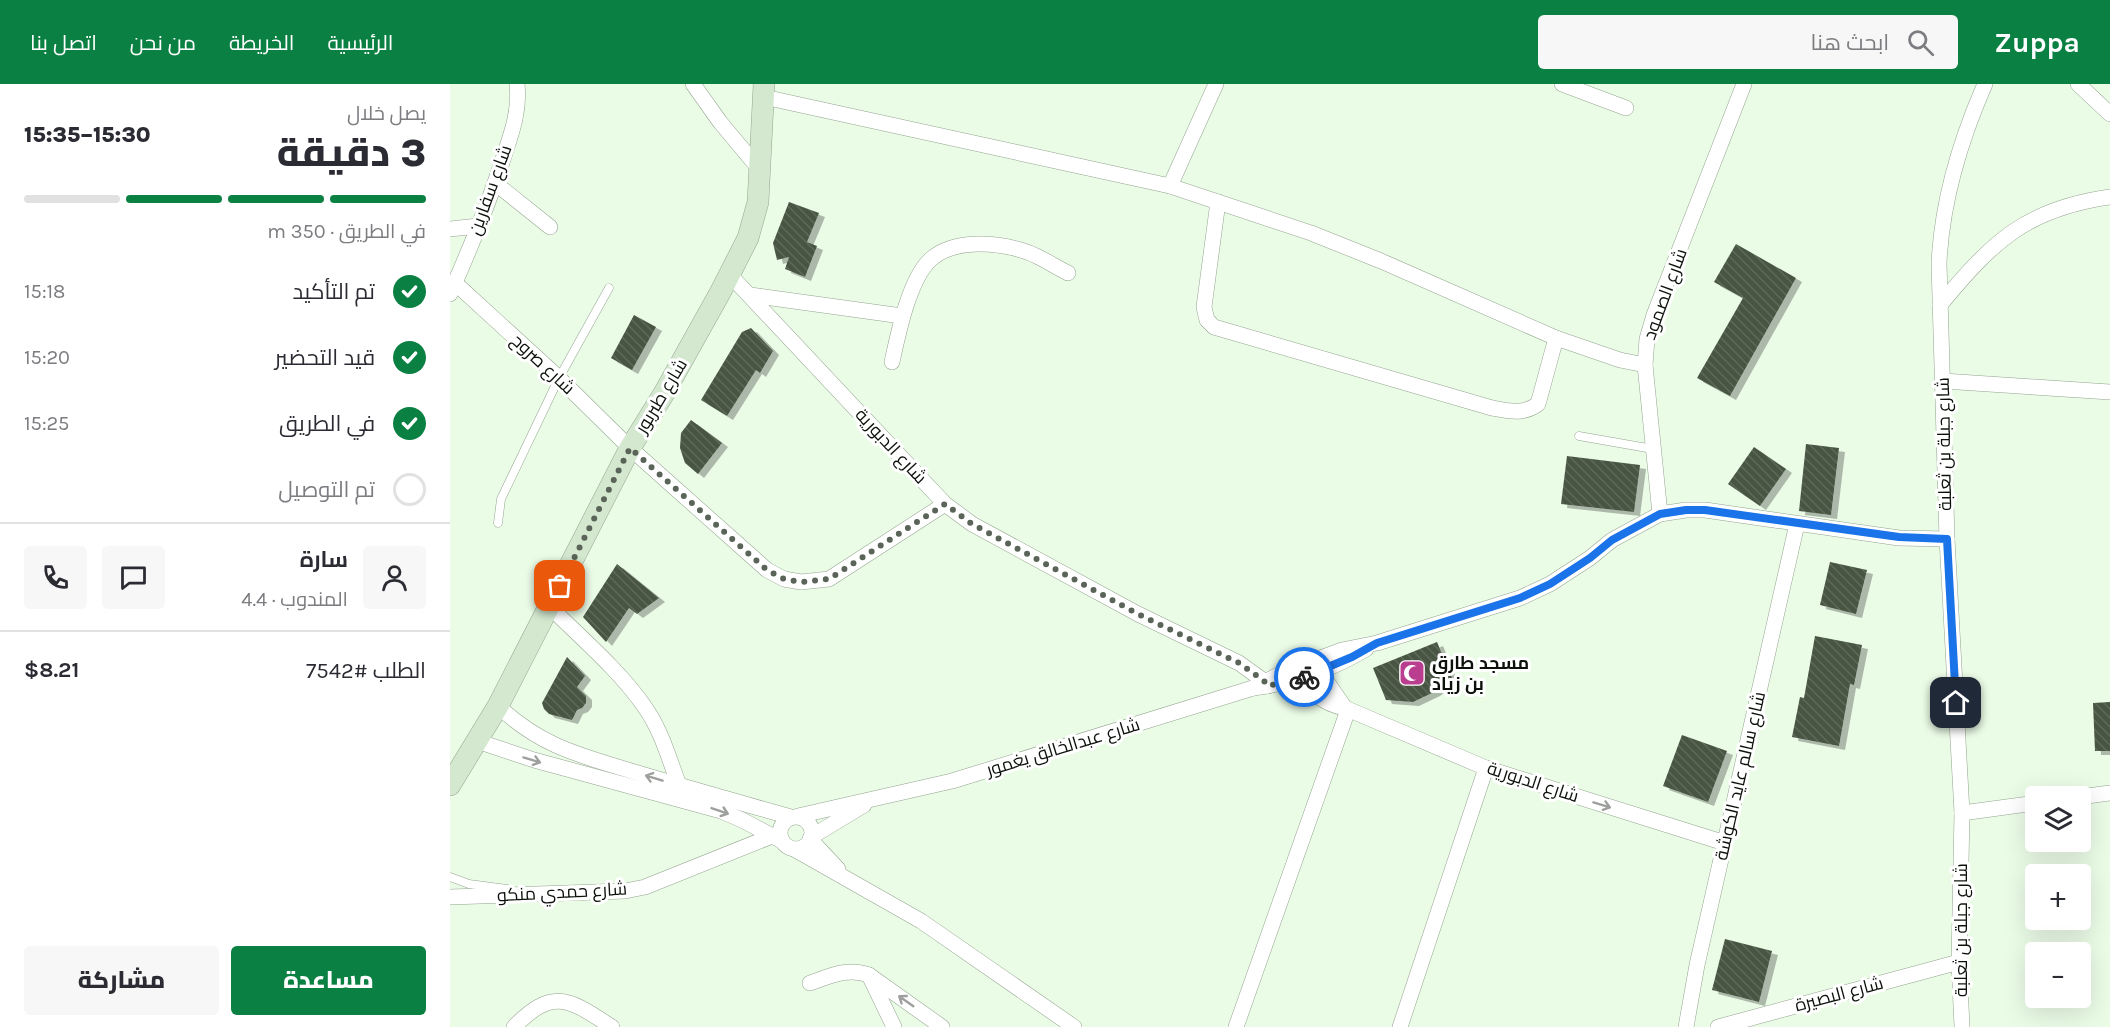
<!DOCTYPE html>
<html lang="ar">
<head>
<meta charset="utf-8">
<style>
  body { margin:0; font-family:Karla,Cairo,sans-serif; background:#f7f7f7; color:#2b2b33; direction:rtl; height:100vh; display:flex; flex-direction:column; font-size:22px; white-space:nowrap }
  * { box-sizing:border-box; margin:0 }
  p { font-size:20px; color:#7c7c81 }
  .icon { flex:none; width:33px; height:33px; fill:none; stroke:currentColor; stroke-width:2; stroke-linecap:round; stroke-linejoin:round }
  .map { position:relative; flex:1; overflow:hidden; direction:ltr }
  .sheet { display:flex; flex-direction:column; background:#fff; width:450px }
  .sheet>* { flex:none }
  .tools { position:absolute; left:1575px; top:702px; display:grid; gap:12px }
  .tools a { display:grid; place-items:center; width:66px; height:66px; border-radius:6px; background:#fff; box-shadow:0 6px 24px #0002; font-size:30px }
  .pin { position:absolute; display:grid; place-items:center; width:51px; height:51px; color:#fff; margin:-26px; border-radius:12px; box-shadow:0 3px 9px #0006 }
  .courier { position:absolute; display:grid; place-items:center; width:60px; height:60px; margin:-30px; border:4px solid #1a73e8; border-radius:50%; background:#fff; color:#222; box-shadow:0 2px 8px #0007 }
  .headline em { font-style:normal; font-weight:800 }
  .headline div { display:flex; flex-direction:column-reverse }
  .headline { display:flex; align-items:center; justify-content:space-between; height:102px; padding:0 24px }
  h1 { font-size:39px; font-weight:800; line-height:45px }
  .bar { display:grid; grid-template-columns:repeat(4,1fr); gap:9px 6px; align-content:center; height:72px; padding:0 24px }
  .bar i { height:8px; border-radius:4px; background:#e1e1e2 }
  .bar .on { background:#0b8043 }
  .bar p { grid-column:span 4 }
  .line { display:flex; align-items:center; gap:15px; padding:0 24px; border-top:2px solid #e1e1e2 }
  .line div { flex:1 }
  .round { display:grid; place-items:center; flex:none; width:63px; height:63px; border-radius:6px; background:#f7f7f7 }
  ol { padding:0 24px; list-style:none }
  li { display:flex; align-items:center; gap:18px; height:66px }
  li p { margin-inline-start:auto }
  li .icon { padding:6px; border-radius:50%; background:#0b8043; color:#fff; stroke-width:4 }
  li:last-child { color:#7c7c81 }
  li i { width:33px; height:33px; border:3px solid #e1e1e2; border-radius:50% }
  .cta { display:flex; gap:12px; margin-top:auto; padding:12px 24px }
  .cta a { flex:1; height:69px; border-radius:6px; background:#0b8043; color:#fff; font-size:24px; font-weight:800; line-height:69px; text-align:center }
  .cta a+a { background:#f7f7f7; color:#2b2b33 }
  header { display:flex; align-items:center; gap:36px; box-sizing:border-box; height:84px; padding:0 30px; background:#0b8043; color:#fff }
  header strong { font-size:28px }
  nav { display:flex; gap:33px; margin-inline-start:auto; font-size:21px }
  .search { width:420px; height:54px; background:#f7f7f7; display:flex; align-items:center; gap:15px; box-sizing:border-box; padding:0 21px; border-radius:6px; color:#7c7c81; font-size:22px }
  main { display:flex; flex:1; min-height:0 }
  .map>svg:first-child { display:block }
  .building { fill:url(#building-back-hatch); filter:url(#shadow) }
  .lines { fill:none; stroke-linecap:round; stroke-linejoin:round }
  .lane-casing { stroke:#94a490; stroke-width:9 }
  .street-casing { stroke:#94a490; stroke-width:16 }
  .secondary-casing { stroke:#94a490; stroke-width:22 }
  .lane { stroke:#fff; stroke-width:8 }
  .street { stroke:#fff; stroke-width:15 }
  .secondary { stroke:#d4e8d0; stroke-width:21 }
  .oneway { stroke:#9ea09d }
  .done { stroke:#5a6458; stroke-width:6; stroke-dasharray:0 10.8 }
  .route { stroke:#1a73e8; stroke-width:8 }
  .labels { text-anchor:middle; dominant-baseline:central; stroke-width:6; stroke-linejoin:round; paint-order:stroke }
  .street-label { font-size:18px; fill:#0c120b; stroke:#fff }
  .poi-label { font-size:18px; font-weight:bold; fill:#0c120b; stroke:#fff; text-anchor:start }
</style>
</head>
<body>
<header>
<strong>Zuppa</strong>
<div class="search"><svg class="icon" aria-label="search" viewBox="0 0 24 24"><circle cx="10" cy="10" r="6"/><path d="M15 15l6 6"/></svg>ابحث هنا</div>
<nav><a>الرئيسية</a><a>الخريطة</a><a>من نحن</a><a>اتصل بنا</a></nav>
</header>
<main>
<div class="map">
<svg width="1660" height="943" viewBox="0 0 1660 943">
  <defs>
    <pattern id="building-back-hatch" width="6" height="6" patternUnits="userSpaceOnUse" patternTransform="scale(1.5)"><rect width="6" height="6" fill="#475543"/><path d="M-1 5l2 2M0 0l6 6M5-1l2 2" fill="none" stroke="#5d695a"/></pattern>
    <filter id="shadow"><feDropShadow dx="6" dy="4" stdDeviation="0" flood-color="#0004"/></filter>
  </defs>
  <rect width="100%" height="100%" fill="#eafbe6"/>
  <g class="building">
    <polygon points="339,118 369,129 357,158 367,162 355,193 335,185 339,173 327,176 323,159"/>
    <polygon points="1286,160 1346,194 1280,312 1247,294 1293,214 1264,198"/>
    <polygon points="184,231 206,243 182,286 161,274"/>
    <polygon points="301,244 323,267 310,289 306,286 277,332 251,316 292,248"/>
    <polygon points="241,336 272,359 248,390 235,379 230,364 231,349"/>
    <polygon points="1356,360 1389,364 1381,431 1349,427"/>
    <polygon points="1304,363 1336,385 1310,422 1278,400"/>
    <polygon points="1117,372 1190,381 1184,428 1111,420"/>
    <polygon points="1380,478 1417,486 1406,530 1370,521"/>
    <polygon points="167,480 209,514 187,530 179,524 156,558 133,533"/>
    <polygon points="1365,552 1412,561 1404,601 1400,600 1389,662 1342,653 1350,613 1354,614"/>
    <polygon points="987,558 1002,594 984,608 963,618 936,616 923,584"/>
    <polygon points="117,573 135,592 127,603 136,612 136,619 132,624 127,626 122,636 99,630 94,625 92,619"/>
    <polygon points="1660,618 1660,667 1645,667 1643,619"/>
    <polygon points="1232,651 1277,667 1258,718 1213,702"/>
    <polygon points="1275,855 1322,867 1309,918 1262,906"/>
  </g>
  <g class="lines">
    <g class="lane-casing">
      <g id="lane">
        <polyline points="1129,352 1203,365"/>
        <polyline points="48,439 51,415 109,294 159,204"/>
        <polyline points="0,793 19,800 57,805"/>
      </g>
    </g>
    <g class="street-casing">
      <g id="street">
        <polyline points="243,0 270,38 310,86"/>
        <polyline points="1112,0 1176,24"/>
        <polyline points="1628,0 1660,30"/>
        <polyline points="314,13 720,102 861,149 931,177 1106,254 1170,276 1195,281"/>
        <polyline points="45,99 100,143"/>
        <polyline points="720,102 766,0"/>
        <path d="M768,118L754,223L757,236L764,243L1042,324C1059,327 1073,331 1088,320L1106,254"/>
        <polyline points="0,145 28,142"/>
        <polyline points="280,191 495,420 522,440 688,530 789,579 814,597 818,602"/>
        <polyline points="5,199 109,294 180,364 317,486 334,495 351,498 379,495 495,420"/>
        <path d="M0,210C20,165 39,119 54,72C62,48 70,26 67,0"/>
        <polyline points="300,211 452,232"/>
        <path d="M1490,221C1543,157 1576,125 1660,113"/>
        <path d="M442,278C448,250 459,196 480,176C504,154 548,158 577,168C591,173 604,182 618,189"/>
        <polyline points="1493,297 1660,308"/>
        <polyline points="1210,430 1195,281 1197,255 1204,231 1294,0"/>
        <path d="M99,522C129,552 170,587 194,622C211,645 219,675 229,701"/>
        <polyline points="864,579 895,624"/>
        <path d="M846,586C858,605 871,620 895,624L1036,684L1275,759"/>
        <polyline points="803,604 838,586 892,566 927,559 1070,514 1100,500 1140,474 1162,456 1210,430 1236,426 1255,426 1449,454 1497,455"/>
        <path d="M48,622C94,665 134,672 191,690C241,705 291,719 341,733"/>
        <polyline points="27,657 84,676 271,727 292,736 332,757"/>
        <polyline points="1630,713 1660,709"/>
        <polyline points="1512,729 1586,719"/>
        <path d="M348,732L502,697L803,604C843,599 881,586 916,565"/>
        <circle cx="346" cy="749" r="16"/>
        <polyline points="361,753 414,721"/>
        <polyline points="360,755 388,785"/>
        <polyline points="344,765 471,837 624,943"/>
        <polyline points="0,813 175,807 195,803 322,752"/>
        <polyline points="419,891 444,943"/>
        <path d="M360,899C380,892 399,883 419,891L492,943"/>
        <path d="M64,943C104,902 120,916 162,943"/>
        <polyline points="786,943 898,626"/>
        <polyline points="950,943 1036,684"/>
        <polyline points="1236,943 1247,881 1347,440"/>
        <polyline points="1268,943 1509,878"/>
        <path d="M1512,943L1509,878L1512,729L1497,455L1489,179C1492,116 1510,57 1535,0"/>
      </g>
    </g>
    <g class="secondary-casing">
      <polyline id="secondary" points="0,701 48,622 180,364 213,311 271,207 298,154 308,118 314,0"/>
    </g>
    <use href="#lane" class="lane"/>
    <use href="#street" class="street"/>
    <use href="#secondary" class="secondary"/>
  </g>
  <defs><path id="oneway-shaft" d="M-6 0H5M1.5-3L5.5 0L1.5 3" fill="none" stroke-width="1.6" stroke-linecap="round" stroke-linejoin="round" transform="scale(1.5)"/></defs>
  <g class="oneway">
    <use href="#oneway-shaft" transform="translate(82 676) rotate(17)"/>
    <use href="#oneway-shaft" transform="translate(204 694) rotate(-163)"/>
    <use href="#oneway-shaft" transform="translate(1152 721) rotate(17)"/>
    <use href="#oneway-shaft" transform="translate(270 727) rotate(19)"/>
    <use href="#oneway-shaft" transform="translate(456 917) rotate(-145)"/>
  </g>
  <g class="lines">
    <polyline class="done" points="110,502 180,364 317,486 334,495 351,498 379,495 495,420 522,440 688,530 789,579 814,597 818,602 854,593"/>
    <polyline class="route" points="854,593 902,573 927,559 1070,514 1100,500 1140,474 1162,456 1210,430 1236,426 1255,426 1449,453 1497,455 1506,619"/>
  </g>
  <defs>
    <g id="mosque-square" transform="scale(1.35)"><rect x="-9" y="-9" width="18" height="18" rx="4" fill="#b93e8f" stroke="#fff"/><path d="M3.5-4.9A6 6 0 1 0 3.5 4.9A5 5 0 1 1 3.5-4.9Z" fill="#fff"/></g>
  </defs>
  <g fill-rule="evenodd">
    <use href="#mosque-square" x="962" y="589"/>
  </g>
  <g class="labels">
    <g class="street-label">
      <text transform="translate(40 106) rotate(-70)">شارع سفارين</text>
      <text transform="translate(1215 210) rotate(-70)">شارع الصمود</text>
      <text transform="translate(93 280) rotate(43)">شارع صروح</text>
      <text transform="translate(211 312) rotate(-59)">شارع طبربور</text>
      <text transform="translate(1494 360) rotate(-91)">شارع جبلة بن ثعلبة</text>
      <text transform="translate(441 362) rotate(47)">شارع الدبورية</text>
      <text transform="translate(613 663) rotate(-17)">شارع عبدالخالق يغمور</text>
      <text transform="translate(1290 692) rotate(-77)">شارع سالم عايد الكوشة</text>
      <text transform="translate(1083 698) rotate(18)">شارع الدبورية</text>
      <text transform="translate(112 808) rotate(-3)">شارع حمدي منكو</text>
      <text transform="translate(1511 846) rotate(-90)">شارع جبلة بن ثعلبة</text>
      <text transform="translate(1389 910) rotate(-15)">شارع البصيرة</text>
    </g>
    <g class="poi-label">
      <text x="982" y="579">مسجد طارق<tspan x="982" dy="21">بن زياد</tspan></text>
    </g>
  </g>
</svg>
<div class="tools">
<a><svg class="icon" aria-label="layers" viewBox="0 0 24 24"><path d="M12 4l9 5-9 5-9-5zM3 14l9 5 9-5"/></svg></a>
<a>+</a>
<a>−</a>
</div>
<div class="pin" style="left:110px;top:502px;background:#ea580c"><svg class="icon" aria-label="bag" viewBox="0 0 24 24"><path d="M5 8h14l-1 12H6zM9 8a3 3 0 0 1 6 0"/></svg></div>
<div class="pin" style="left:1506px;top:619px;background:#1f2937"><svg class="icon" aria-label="home" viewBox="0 0 24 24"><path d="M3 11l9-7 9 7M6 9v11h12V9"/></svg></div>
<div class="courier" style="left:854px;top:593px"><svg class="icon" aria-label="bike" viewBox="0 0 24 24"><circle cx="6" cy="16" r="4"/><circle cx="18" cy="16" r="4"/><path d="M6 16l4-8h5l3 8M10 8l3 8H6M13 5h3"/></svg></div>
</div>
<section class="sheet">
<div class="headline"><div><h1>3 دقيقة</h1><p>يصل خلال</p></div><em>15:30–15:35</em></div>
<div class="bar"><i class="on"></i><i class="on"></i><i class="on"></i><i></i><p>في الطريق · 350 m</p></div>
<ol>
<li><svg class="icon" aria-label="check" viewBox="0 0 24 24"><path d="M5 12l5 5 9-10"/></svg>تم التأكيد<p>15:18</p></li>
<li><svg class="icon" aria-label="check" viewBox="0 0 24 24"><path d="M5 12l5 5 9-10"/></svg>قيد التحضير<p>15:20</p></li>
<li><svg class="icon" aria-label="check" viewBox="0 0 24 24"><path d="M5 12l5 5 9-10"/></svg>في الطريق<p>15:25</p></li>
<li><i></i>تم التوصيل</li>
</ol>
<div class="line" style="height:108px"><a class="round"><svg class="icon" aria-label="person" viewBox="0 0 24 24"><circle cx="12" cy="8" r="4"/><path d="M4 21q1-7 8-7t8 7"/></svg></a><div><b>سارة</b><p>المندوب · 4.4</p></div><a class="round"><svg class="icon" aria-label="chat" viewBox="0 0 24 24"><path d="M4 5h16v11H9l-5 4z"/></svg></a><a class="round"><svg class="icon" aria-label="phone" viewBox="0 0 24 24"><path d="M5 4h4l2 5-3 2q2 4 5 5l2-3 5 2v4C11 20 4 13 5 4z"/></svg></a></div>
<div class="line" style="height:78px"><div>الطلب #7542</div><b>$8.21</b></div>
<div class="cta"><a>مساعدة</a><a>مشاركة</a></div>
</section>
</main>
</body>
</html>
